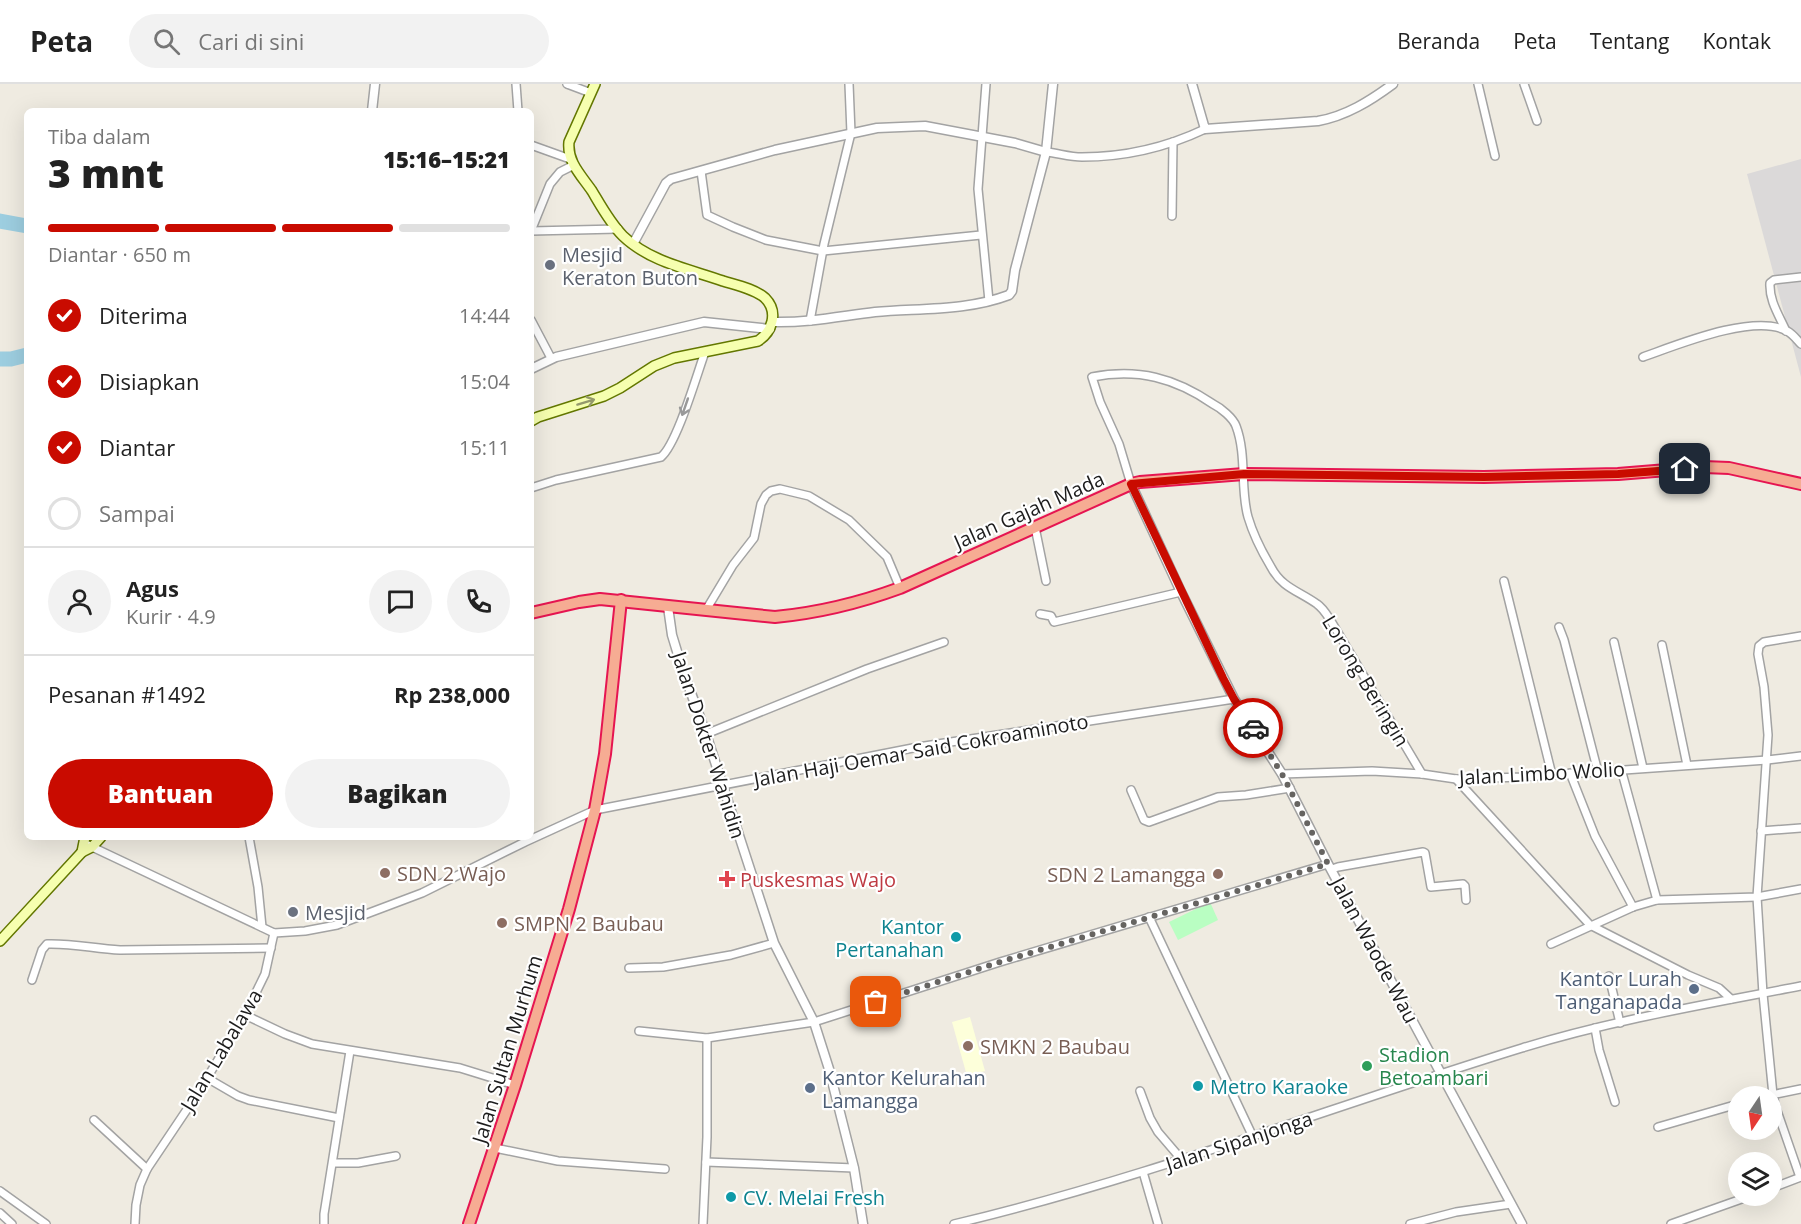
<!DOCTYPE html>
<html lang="id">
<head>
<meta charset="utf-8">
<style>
  body { margin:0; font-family:"Open Sans",sans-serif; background:#f2f2f2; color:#222; height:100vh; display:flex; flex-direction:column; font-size:22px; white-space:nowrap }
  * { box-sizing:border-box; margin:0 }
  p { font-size:20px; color:#767676 }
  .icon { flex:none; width:33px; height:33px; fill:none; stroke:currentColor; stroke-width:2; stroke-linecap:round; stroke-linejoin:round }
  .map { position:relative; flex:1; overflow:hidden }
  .panel { position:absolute; left:24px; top:24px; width:510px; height:732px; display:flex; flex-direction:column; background:#fff; border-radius:9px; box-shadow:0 6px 24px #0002 }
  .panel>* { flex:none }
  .needle { width:39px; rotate:193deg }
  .buttons { position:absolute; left:1728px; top:1002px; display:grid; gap:12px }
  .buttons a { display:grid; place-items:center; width:54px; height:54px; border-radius:50%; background:#fff; box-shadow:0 6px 24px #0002; font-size:30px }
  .pin { position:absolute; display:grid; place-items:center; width:51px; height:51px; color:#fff; margin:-26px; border-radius:12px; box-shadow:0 3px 9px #0006 }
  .courier { position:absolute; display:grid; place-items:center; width:60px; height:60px; margin:-30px; border:4px solid #c90b00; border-radius:50%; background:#fff; color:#222; box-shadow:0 2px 8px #0007 }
  .head em { font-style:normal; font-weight:800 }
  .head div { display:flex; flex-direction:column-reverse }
  .head { display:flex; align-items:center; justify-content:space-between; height:102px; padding:0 24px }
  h1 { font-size:39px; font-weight:800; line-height:45px }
  .bar { display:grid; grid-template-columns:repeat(4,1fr); gap:9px 6px; align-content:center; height:72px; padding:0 24px }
  .bar i { height:8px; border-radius:4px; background:#e0e0e0 }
  .bar .on { background:#c90b00 }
  .bar p { grid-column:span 4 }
  .line { display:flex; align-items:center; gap:15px; padding:0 24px; border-top:2px solid #e0e0e0 }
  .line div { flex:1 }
  .round { display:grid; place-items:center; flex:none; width:63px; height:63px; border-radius:32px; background:#f2f2f2 }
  ol { padding:0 24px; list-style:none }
  li { display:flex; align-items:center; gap:18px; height:66px }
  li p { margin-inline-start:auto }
  li .icon { padding:6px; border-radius:50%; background:#c90b00; color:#fff; stroke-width:4 }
  li:last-child { color:#767676 }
  li i { width:33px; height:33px; border:3px solid #e0e0e0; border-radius:50% }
  .cta { display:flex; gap:12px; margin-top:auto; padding:12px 24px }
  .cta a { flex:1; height:69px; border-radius:36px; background:#c90b00; color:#fff; font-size:24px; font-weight:800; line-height:69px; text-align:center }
  .cta a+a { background:#f2f2f2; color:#222 }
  header { display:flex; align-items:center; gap:36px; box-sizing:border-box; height:84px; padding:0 30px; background:#fff; border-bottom:2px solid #e0e0e0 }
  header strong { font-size:28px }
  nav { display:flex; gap:33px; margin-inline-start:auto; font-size:21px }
  .search { width:420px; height:54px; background:#f2f2f2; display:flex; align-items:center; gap:15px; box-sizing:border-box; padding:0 21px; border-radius:33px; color:#767676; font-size:22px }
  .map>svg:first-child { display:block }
  .residential { fill:#dbd9d9 }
  .education { fill:#fdffda }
  .park { fill:#b9fec2 }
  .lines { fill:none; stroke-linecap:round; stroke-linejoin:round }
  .river { stroke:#9dcee0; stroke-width:15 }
  .minor-casing { stroke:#a3a3a3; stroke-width:10 }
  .tertiary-casing { stroke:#a3a3a3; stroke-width:11 }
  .secondary-casing { stroke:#637700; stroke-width:12 }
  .trunk-casing { stroke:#e61551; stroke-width:14 }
  .minor { stroke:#fff; stroke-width:7 }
  .tertiary { stroke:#fff; stroke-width:8 }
  .secondary { stroke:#f6ffaf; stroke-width:9 }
  .trunk { stroke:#f6ac93; stroke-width:10 }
  .oneway { stroke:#94996d }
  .oneway2 { stroke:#999 }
  .done { stroke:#666461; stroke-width:6; stroke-dasharray:0 10.8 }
  .route { stroke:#c90b00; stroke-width:8 }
  .worship-dot { fill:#6b7280; stroke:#fff; stroke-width:2 }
  .education-dot { fill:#8d6e63; stroke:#fff; stroke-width:2 }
  .health-dot { fill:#e0444e; stroke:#fff; stroke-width:2 }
  .culture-dot { fill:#0f9aa8; stroke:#fff; stroke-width:2 }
  .service-dot { fill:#5c6f8a; stroke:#fff; stroke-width:2 }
  .leisure-dot { fill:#2e9e5b; stroke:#fff; stroke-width:2 }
  .labels { text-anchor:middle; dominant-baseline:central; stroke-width:4.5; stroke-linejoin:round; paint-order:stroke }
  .worship-label { font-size:20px; fill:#5b616d; stroke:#fff; text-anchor:start }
  .street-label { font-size:20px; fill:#1c1c1c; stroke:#fff }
  .education-label { font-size:20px; fill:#785e54; stroke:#fff; text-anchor:start }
  .health-label { font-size:20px; fill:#be3a42; stroke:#fff; text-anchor:start }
  .culture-label { font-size:20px; fill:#0d838f; stroke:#fff; text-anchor:start }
  .service-label { font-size:20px; fill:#4e5e75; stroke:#fff; text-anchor:end }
  .leisure-label { font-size:20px; fill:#27864d; stroke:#fff; text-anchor:start }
</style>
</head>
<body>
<header>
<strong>Peta</strong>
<div class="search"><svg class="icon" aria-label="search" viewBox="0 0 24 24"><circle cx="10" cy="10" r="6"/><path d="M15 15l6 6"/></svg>Cari di sini</div>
<nav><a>Beranda</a><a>Peta</a><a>Tentang</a><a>Kontak</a></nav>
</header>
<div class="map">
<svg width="1801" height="1140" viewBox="0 0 1801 1140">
  <rect width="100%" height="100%" fill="#efebe1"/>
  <polygon class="residential" points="1801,75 1801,293 1747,90"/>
  <polygon class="education" points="970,933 985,987 967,992 952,938"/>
  <polygon class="park" points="1210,818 1218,836 1178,856 1169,838"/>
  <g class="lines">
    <g class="river">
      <polyline points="0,137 27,142"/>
      <polyline points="0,275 11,275 27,271"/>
    </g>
    <g class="minor-casing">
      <g id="minor">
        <polyline points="516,0 518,27"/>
        <polyline points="567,0 591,9"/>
        <polyline points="986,0 978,105 989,217"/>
        <polyline points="1478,0 1495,72"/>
        <polyline points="1524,0 1537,37"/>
        <polyline points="531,61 570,75"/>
        <path d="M1046,68C1058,69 1069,73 1082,73C1125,73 1167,63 1205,45"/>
        <polyline points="701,87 707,131 733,143 766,156 823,167 981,151"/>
        <polyline points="1172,132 1173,58"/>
        <polyline points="531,147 618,145"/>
        <polyline points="531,147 550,100 560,88 574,81"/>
        <polyline points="531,236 551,274"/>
        <polyline points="810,237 824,160 851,49 849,0"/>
        <path d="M1786,247C1779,231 1769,217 1770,199L1774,196L1801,193"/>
        <path d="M1643,273C1677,261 1754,229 1787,247C1793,250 1797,256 1801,260"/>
        <path d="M1131,400L1119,360L1100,318L1092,293C1138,284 1175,294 1213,320C1221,324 1233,334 1236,342C1247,371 1240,405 1248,433C1253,450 1262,468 1271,483C1282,504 1299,507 1317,520C1323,524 1327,531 1331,537L1422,690"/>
        <path d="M531,404L556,396L661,373C677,360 697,290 705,268"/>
        <polyline points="1035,443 1046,497"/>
        <polyline points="1504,497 1552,691"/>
        <polyline points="706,526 733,481 754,454 761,420 766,411 771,407 780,405 809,412 849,436 887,473 900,504"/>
        <polyline points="1040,530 1051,532 1054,538 1181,508"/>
        <polyline points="1559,543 1564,556 1598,688"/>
        <polyline points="1614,558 1643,684"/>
        <polyline points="1662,561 1687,681"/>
        <polyline points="706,650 867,585 944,558"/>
        <polyline points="1621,685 1657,816"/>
        <polyline points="1570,689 1595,752 1633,823"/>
        <polyline points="1282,690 1372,687 1422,690 1456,695 1524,693 1767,676 1801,672"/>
        <polyline points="1456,695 1590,841 1688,891 1719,904 1731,915"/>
        <polyline points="1131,706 1144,736 1149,738 1218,713 1246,711 1290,704"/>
        <polyline points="1761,747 1801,744"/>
        <polyline points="249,753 258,803 262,843"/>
        <polyline points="88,761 274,849 305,847 337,841 422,809 525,758 595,726 918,663 1234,615"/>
        <polyline points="1332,785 1338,783 1423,768 1425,769 1431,803 1463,800 1465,802 1466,816"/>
        <polyline points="1149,833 1253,1053"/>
        <polyline points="1551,860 1633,823 1657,816 1757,813 1801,805"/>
        <polyline points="629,884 663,883 731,871 774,859"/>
        <polyline points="1609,892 1620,939"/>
        <path d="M32,896L42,866L47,860C72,859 96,865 120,866L271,864"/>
        <polyline points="245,931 285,950 312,960 460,984 515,1001"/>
        <polyline points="1595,944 1599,966 1615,1018"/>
        <polyline points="639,947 707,954 814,938 1000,878 1328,780"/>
        <polyline points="207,994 238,1012 249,1016 339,1034"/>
        <polyline points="1140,1007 1150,1034 1158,1048 1182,1076"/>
        <polyline points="1766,1012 1801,1005"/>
        <polyline points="94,1036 147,1085"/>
        <polyline points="1658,1043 1738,1020"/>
        <polyline points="495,1064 558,1077 665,1085"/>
        <polyline points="706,1078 854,1084"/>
        <polyline points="333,1079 358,1079 396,1072"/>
        <polyline points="1143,1088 1158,1140"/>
        <polyline points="1800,1093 1776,1024 1773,1011 1763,910 1757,813 1768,651 1764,603 1758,570 1759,562 1764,558 1801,552"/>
        <polyline points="1772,1104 1801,1093"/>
        <polyline points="0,1107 46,1140"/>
        <polyline points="0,1129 12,1140"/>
        <polyline points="135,1140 136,1121 140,1101 147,1085 198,1009 245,931 265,890 274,849"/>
        <polyline points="324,1140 324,1130 350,967"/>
        <polyline points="703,1140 707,1053 707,954"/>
        <path d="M954,1140C1148,1094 1333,1022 1522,964C1613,936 1708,920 1801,902"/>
        <polyline points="1410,1140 1456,1128 1511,1120"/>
        <polyline points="1671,1140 1750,1112"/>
      </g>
    </g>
    <g class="tertiary-casing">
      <g id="tertiary">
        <path d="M1192,0L1205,45L1318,37C1346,32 1370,17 1393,0"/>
        <polyline points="372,27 375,0"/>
        <polyline points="633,160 666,99 671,95 775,66 877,44 925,42 1015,59 1046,68"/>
        <path d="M773,238C808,239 841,232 875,228C920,224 967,227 1009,211L1012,207L1015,186L1046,68L1053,0"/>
        <polyline points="531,285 556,273 704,238 770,245"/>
        <polyline points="1131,400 1181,508 1234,615 1282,690 1328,780 1522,1140"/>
        <polyline points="668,523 672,551 683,587 706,650 774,859 814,938 829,985 854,1084 863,1140"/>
      </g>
    </g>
    <g class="secondary-casing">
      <g id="secondary">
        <path d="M531,337L538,333L604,312L620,304L654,282L674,274L758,257C772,248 779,228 765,214C755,205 736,201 723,197C689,185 650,178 623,152C610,139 601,122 592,107C581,91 567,78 569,58L595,0"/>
        <polyline points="82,768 85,753"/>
        <polyline points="0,857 82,768 92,763 101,753"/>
      </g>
    </g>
    <g class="trunk-casing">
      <g id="trunk">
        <path d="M531,529L579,518L600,515L775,533C818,529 859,519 900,504L1131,400L1140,398L1244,390L1484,393L1618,390L1704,383L1729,384L1801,400"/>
        <polyline points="469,1140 515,1001 569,825 595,726 605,670 621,516"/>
      </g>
    </g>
    <use href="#minor" class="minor"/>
    <use href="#tertiary" class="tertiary"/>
    <use href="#secondary" class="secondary"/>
    <use href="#trunk" class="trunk"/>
  </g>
  <defs><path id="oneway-shaft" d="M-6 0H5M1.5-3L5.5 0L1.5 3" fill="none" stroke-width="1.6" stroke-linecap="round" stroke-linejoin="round" transform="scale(1.5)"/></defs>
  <use class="oneway" href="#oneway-shaft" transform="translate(586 318) rotate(-17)"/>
  <use class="oneway2" href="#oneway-shaft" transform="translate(685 323) rotate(109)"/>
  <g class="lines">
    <polyline class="done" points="876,918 1000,878 1328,780 1282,690 1253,644"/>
    <polyline class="route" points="1253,644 1234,615 1223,594 1131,400 1244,390 1484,393 1618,390 1685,385"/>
  </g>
  <g class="worship-dot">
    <circle cx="550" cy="181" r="6"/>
    <circle cx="293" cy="828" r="6"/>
  </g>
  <g class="education-dot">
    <circle cx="385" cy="789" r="6"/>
    <circle cx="1218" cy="790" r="6"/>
    <circle cx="502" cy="839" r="6"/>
    <circle cx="968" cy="962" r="6"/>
  </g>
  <path class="health-dot" d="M724 786h6v6h6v6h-6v6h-6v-6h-6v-6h6z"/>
  <g class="culture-dot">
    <circle cx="956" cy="853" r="6"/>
    <circle cx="1198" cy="1002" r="6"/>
    <circle cx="731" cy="1113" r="6"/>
  </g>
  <g class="service-dot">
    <circle cx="1694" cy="905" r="6"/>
    <circle cx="810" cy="1004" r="6"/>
  </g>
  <circle class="leisure-dot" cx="1367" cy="982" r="6"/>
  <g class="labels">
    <g class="worship-label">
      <text x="562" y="170">Mesjid<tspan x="562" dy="23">Keraton Buton</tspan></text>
      <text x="305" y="828">Mesjid</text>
    </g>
    <g class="street-label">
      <text transform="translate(1029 426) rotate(-24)">Jalan Gajah Mada</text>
      <text transform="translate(1366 597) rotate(59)">Lorong Beringin</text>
      <text transform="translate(709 661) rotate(72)">Jalan Dokter Wahidin</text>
      <text transform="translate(921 666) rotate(-10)">Jalan Haji Oemar Said Cokroaminoto</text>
      <text transform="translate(1542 689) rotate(-3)">Jalan Limbo Wolio</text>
      <text transform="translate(1375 866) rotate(62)">Jalan Waode Wau</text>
      <text transform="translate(507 965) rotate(-73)">Jalan Sultan Murhum</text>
      <text transform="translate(221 966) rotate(-59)">Jalan Labalawa</text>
      <text transform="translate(1239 1057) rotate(-18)">Jalan Sipanjonga</text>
    </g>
    <g class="education-label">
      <text x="397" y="789">SDN 2 Wajo</text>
      <text x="1206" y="790" text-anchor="end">SDN 2 Lamangga</text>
      <text x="514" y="839">SMPN 2 Baubau</text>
      <text x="980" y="962">SMKN 2 Baubau</text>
    </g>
    <g class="health-label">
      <text x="740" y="795">Puskesmas Wajo</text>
    </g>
    <g class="culture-label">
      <text x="944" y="842" text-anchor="end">Kantor<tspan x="944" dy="23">Pertanahan</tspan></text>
      <text x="1210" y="1002">Metro Karaoke</text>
      <text x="743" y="1113">CV. Melai Fresh</text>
    </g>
    <g class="service-label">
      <text x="1682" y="894">Kantor Lurah<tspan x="1682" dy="23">Tanganapada</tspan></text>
      <text x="822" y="993" text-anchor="start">Kantor Kelurahan<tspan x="822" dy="23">Lamangga</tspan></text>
    </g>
    <g class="leisure-label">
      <text x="1379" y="970">Stadion<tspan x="1379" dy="23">Betoambari</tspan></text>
    </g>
  </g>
</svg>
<div class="buttons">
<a><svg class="needle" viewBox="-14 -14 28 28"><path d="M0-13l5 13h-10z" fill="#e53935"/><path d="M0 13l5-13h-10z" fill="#767676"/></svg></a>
<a><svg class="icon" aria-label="layers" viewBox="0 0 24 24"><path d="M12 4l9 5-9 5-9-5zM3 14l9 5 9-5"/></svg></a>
</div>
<div class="pin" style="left:876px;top:918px;background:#ea580c"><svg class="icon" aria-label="bag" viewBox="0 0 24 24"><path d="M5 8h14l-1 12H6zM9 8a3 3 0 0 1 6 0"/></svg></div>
<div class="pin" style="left:1685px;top:385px;background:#1f2937"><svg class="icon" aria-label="home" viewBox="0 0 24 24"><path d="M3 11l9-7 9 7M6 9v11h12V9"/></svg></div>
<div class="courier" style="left:1253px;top:644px"><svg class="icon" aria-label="car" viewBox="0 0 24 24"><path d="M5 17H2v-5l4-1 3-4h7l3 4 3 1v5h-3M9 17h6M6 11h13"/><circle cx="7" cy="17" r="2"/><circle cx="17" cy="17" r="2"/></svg></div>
<section class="panel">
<div class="head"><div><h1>3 mnt</h1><p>Tiba dalam</p></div><em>15:16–15:21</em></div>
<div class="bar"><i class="on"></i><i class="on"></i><i class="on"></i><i></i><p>Diantar · 650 m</p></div>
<ol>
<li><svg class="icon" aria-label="check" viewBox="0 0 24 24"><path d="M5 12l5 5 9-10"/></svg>Diterima<p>14:44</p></li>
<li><svg class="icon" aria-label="check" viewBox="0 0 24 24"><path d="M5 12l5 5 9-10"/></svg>Disiapkan<p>15:04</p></li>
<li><svg class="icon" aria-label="check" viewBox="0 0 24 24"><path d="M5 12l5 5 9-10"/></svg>Diantar<p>15:11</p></li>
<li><i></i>Sampai</li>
</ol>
<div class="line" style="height:108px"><a class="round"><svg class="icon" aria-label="person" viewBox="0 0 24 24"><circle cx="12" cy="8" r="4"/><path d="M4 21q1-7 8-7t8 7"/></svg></a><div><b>Agus</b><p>Kurir · 4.9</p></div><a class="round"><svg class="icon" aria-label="chat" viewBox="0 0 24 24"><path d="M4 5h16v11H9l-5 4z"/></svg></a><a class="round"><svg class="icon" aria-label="phone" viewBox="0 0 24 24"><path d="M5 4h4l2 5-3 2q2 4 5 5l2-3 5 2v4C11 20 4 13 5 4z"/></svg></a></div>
<div class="line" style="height:78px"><div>Pesanan #1492</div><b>Rp 238,000</b></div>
<div class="cta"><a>Bantuan</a><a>Bagikan</a></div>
</section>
</div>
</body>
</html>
